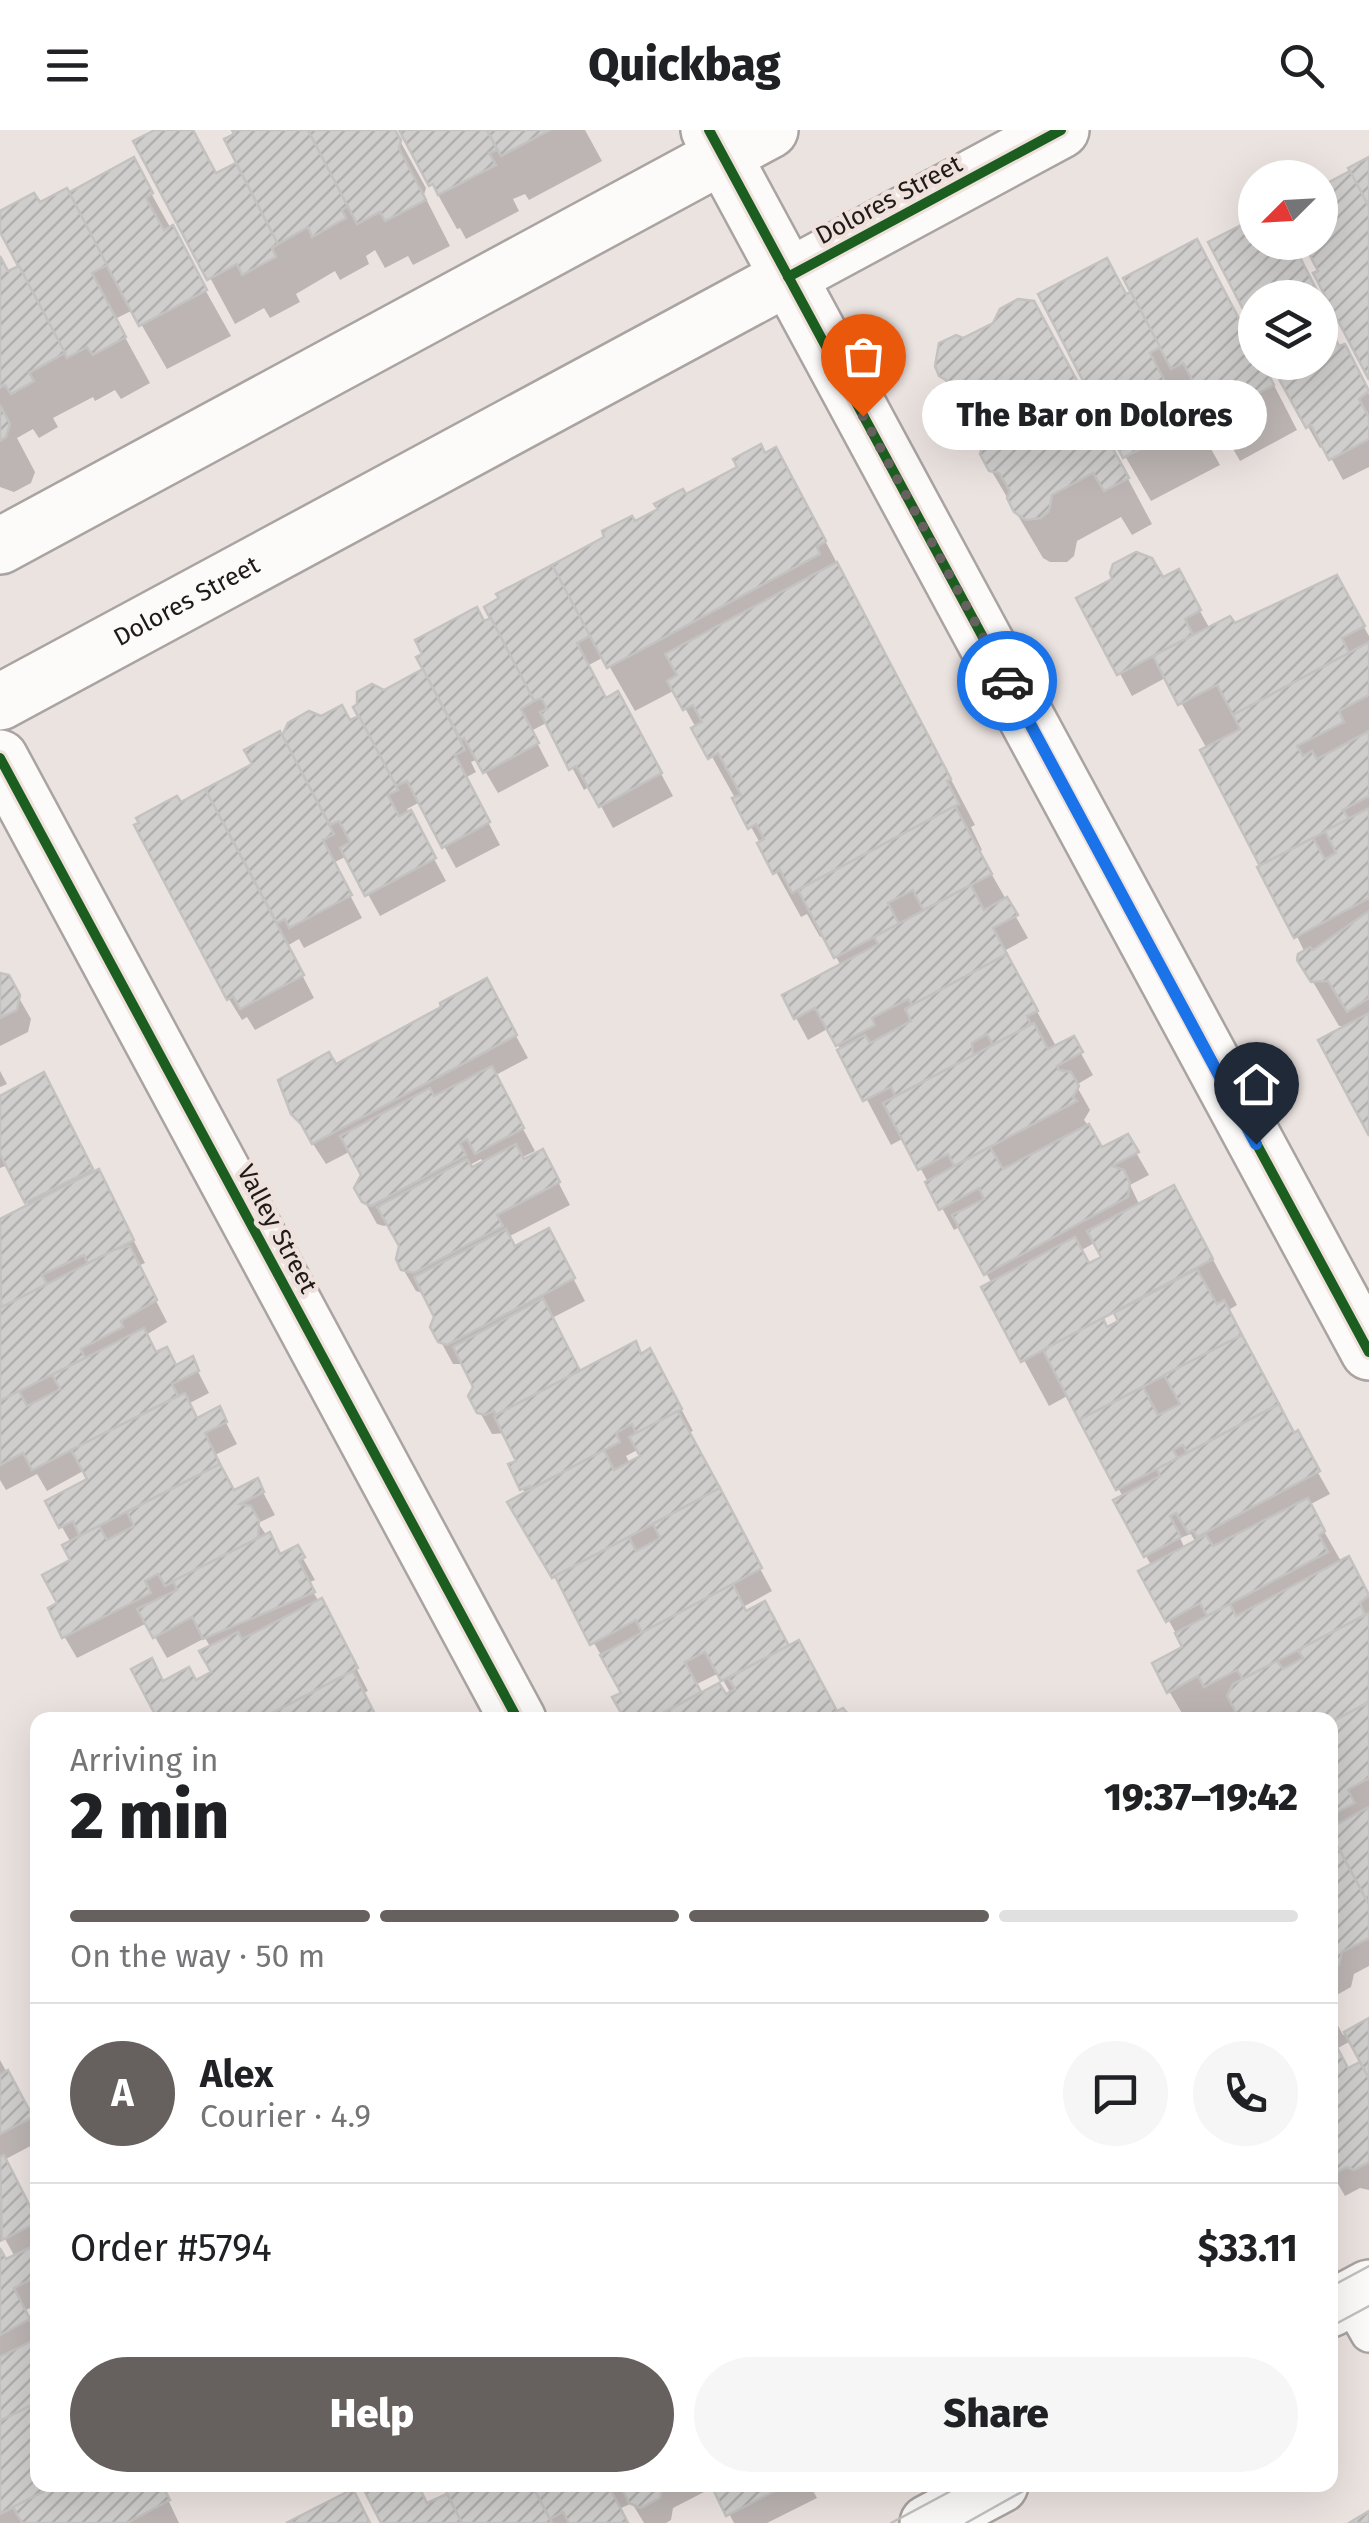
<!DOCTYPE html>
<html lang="en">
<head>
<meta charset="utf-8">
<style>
  body { margin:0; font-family:"Fira Sans",sans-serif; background:#f6f6f6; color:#202124; height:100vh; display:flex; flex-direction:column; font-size:38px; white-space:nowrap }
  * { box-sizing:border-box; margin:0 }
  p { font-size:32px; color:#757577 }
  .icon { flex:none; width:55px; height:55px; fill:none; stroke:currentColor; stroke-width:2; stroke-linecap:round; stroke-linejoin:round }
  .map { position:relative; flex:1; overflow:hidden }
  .panel { position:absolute; left:30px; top:1582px; width:1308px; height:780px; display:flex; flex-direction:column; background:#fff; border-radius:20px; box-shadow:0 10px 40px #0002 }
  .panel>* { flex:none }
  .needle { width:65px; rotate:246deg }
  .buttons { position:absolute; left:1238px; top:30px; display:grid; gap:20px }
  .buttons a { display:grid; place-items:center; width:100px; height:100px; border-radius:50%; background:#fff; box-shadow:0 10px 40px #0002; font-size:50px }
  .pin { position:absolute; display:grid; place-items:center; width:85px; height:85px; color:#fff; margin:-102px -42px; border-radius:50% 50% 50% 0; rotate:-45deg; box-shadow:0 0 10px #0007 }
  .pin .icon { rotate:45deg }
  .courier { position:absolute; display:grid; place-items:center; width:100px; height:100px; margin:-50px; border:8px solid #1a73e8; border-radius:50%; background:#fff; color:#222; box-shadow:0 2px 12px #0007 }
  .bubble { position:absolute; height:70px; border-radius:35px; background:#fff; box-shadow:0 10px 40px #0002; font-size:32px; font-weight:800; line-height:70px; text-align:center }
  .summary em { font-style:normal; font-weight:800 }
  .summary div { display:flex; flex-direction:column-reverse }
  .summary { display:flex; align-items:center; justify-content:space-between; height:170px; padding:0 40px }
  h1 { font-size:65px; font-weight:800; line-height:75px }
  .bar { display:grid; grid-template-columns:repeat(4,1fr); gap:15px 10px; align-content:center; height:120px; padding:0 40px }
  .bar i { height:12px; border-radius:8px; background:#e0e0e0 }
  .bar .on { background:#66605e }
  .bar p { grid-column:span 4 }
  .line { display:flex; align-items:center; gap:25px; padding:0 40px; border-top:2px solid #e0e0e0 }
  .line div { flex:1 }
  .round { display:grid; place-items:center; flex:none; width:105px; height:105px; border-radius:52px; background:#f6f6f6 }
  .action { display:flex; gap:20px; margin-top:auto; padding:20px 40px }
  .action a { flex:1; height:115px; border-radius:60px; background:#66605e; color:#fff; font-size:40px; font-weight:800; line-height:115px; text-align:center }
  .action a+a { background:#f6f6f6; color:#202124 }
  header { display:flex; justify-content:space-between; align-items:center; height:130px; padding:0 40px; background:#fff; font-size:45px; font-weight:800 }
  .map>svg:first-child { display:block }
  .shadow { fill:#0003; fill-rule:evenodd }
  .building { fill:url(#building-hatch); stroke:#c3c2c1; stroke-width:2.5 }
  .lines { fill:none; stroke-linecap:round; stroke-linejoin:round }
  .service-casing { stroke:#a9a3a1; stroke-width:40 }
  .minor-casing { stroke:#a9a3a1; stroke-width:60 }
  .secondary-casing { stroke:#a9a3a1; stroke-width:60 }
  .service { stroke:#fcfbfa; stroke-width:35 }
  .minor { stroke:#fcfbfa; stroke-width:55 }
  .secondary { stroke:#fcfbfa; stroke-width:55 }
  .tram { stroke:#c3c1c0; stroke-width:2.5 }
  .cycleway-casing { stroke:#efe1dc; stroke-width:16 }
  .cycleway { stroke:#1b5e20; stroke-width:10 }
  .done { stroke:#66605e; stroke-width:10; stroke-dasharray:0 18 }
  .route { stroke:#1a73e8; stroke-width:12 }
  .labels { text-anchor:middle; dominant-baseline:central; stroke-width:9; stroke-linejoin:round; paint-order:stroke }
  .street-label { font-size:25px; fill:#1f1a18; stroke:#efe1dc }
</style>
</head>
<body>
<header><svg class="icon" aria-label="menu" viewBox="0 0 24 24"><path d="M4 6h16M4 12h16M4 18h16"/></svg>Quickbag<svg class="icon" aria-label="search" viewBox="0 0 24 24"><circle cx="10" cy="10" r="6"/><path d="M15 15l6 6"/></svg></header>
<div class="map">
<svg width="1369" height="2393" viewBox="0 0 1369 2393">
  <defs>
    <pattern id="building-hatch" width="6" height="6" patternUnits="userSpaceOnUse" patternTransform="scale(2.5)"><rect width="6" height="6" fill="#cfcecc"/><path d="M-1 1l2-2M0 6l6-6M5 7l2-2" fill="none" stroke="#b1b0ae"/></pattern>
  </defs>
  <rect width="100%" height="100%" fill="#ebe3e0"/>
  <g class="shadow">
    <polygon points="161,0 191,0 217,46 239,34 235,0 394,0 426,58 424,65 450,116 413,135 408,126 385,138 375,120 366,126 369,134 340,150 335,141 296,164 300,172 270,188 264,178 235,194 137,12"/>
    <polygon points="402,0 585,0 602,31 529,70 525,64 513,69 519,81 466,109 460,98 457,99"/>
    <polygon points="133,31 231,206 167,239 133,180 115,189 150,253 121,269 115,260 95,271 93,267 53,288 58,297 39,308 33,299 17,308 35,342 31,353 14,362 0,357 0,129 8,143 22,137 0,97 0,84 68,66"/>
    <polygon points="1126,167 1255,220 1255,232 1262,232 1297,300 1240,331 1209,277 1199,282 1187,261 1181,265 1220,335 1151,371 1125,326"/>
    <polygon points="1320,169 1334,196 1329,198 1339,219 1356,239 1369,264 1369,337 1343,350 1324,315 1320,318 1282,250 1320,232"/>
    <polygon points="1059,219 1152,394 1132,405 1121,387 1077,411 1074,426 1067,432 1050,432 1043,428 991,340 942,245"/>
    <path d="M765,326L801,365L975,695L971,697L982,720L979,722L1028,808L1004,821L1057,918L1073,909L1093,945L1076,955L1090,980L1084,990L1087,994L1102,1020L1127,1007L1149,1045L1130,1055L1140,1076L1199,1103L1237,1175L1227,1181L1330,1364L1309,1375L1342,1433L1348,1429L1369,1466V1836L1354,1844L1351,1857L1335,1866L1330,1865V1590H1186L1169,1561L1184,1518L1142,1442L1152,1437L1116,1371L1123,1367L1069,1265L1049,1276L985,1158L992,1154L961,1096L954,1100L904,1008L891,1015L829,898L808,910L796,888L841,836L824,805L820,807L807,784L801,787L675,560L635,581L604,527L587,536L606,571L630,586L673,666L613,698L590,656L584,660L548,592L531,601L549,636L498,663L478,629L471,632L476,642L465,648L500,715L456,738L420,672L407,679L446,751L380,786L347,726L333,733L362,788L304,818L299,809L287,816L314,868L255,900L247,887L242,890L229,869L138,697L255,635L282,609L362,587L384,563L426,540L484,494L634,394ZM1096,1112L1105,1128L1089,1136L1080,1121ZM1115,1179L1122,1192L1106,1200L1100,1187ZM1191,1404L1196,1413L1185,1419L1180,1408Z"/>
    <polygon points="1178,442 1210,499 1234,496 1336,448 1369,506 1369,1001 1350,896 1339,896 1300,830 1305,823 1207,619 1167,547 1132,566 1080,469 1163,450"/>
    <polygon points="0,846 7,847 31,889 28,902 0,916"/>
    <path d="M498,873L528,928L494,946L535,1021L521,1028L554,1044L570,1075L508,1107L515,1119L560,1123L585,1171L552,1188L580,1243L642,1226L662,1243L693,1301L688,1303L772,1461L743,1477L746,1483L789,1519L837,1584L850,1590H628L624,1564L549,1437L526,1365L511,1336L519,1332L506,1303L492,1304L471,1266L476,1257L464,1234H453L433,1197L437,1186L425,1164L416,1161L403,1139L402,1116L390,1094L384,1096L377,1094L357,1058L364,1045L351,1021L326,1034L293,983L335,937ZM481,1029L484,1034L473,1040L470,1035ZM639,1319L643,1327L630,1334L626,1326ZM719,1543L731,1564L700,1565L695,1555Z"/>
    <polygon points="0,941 7,954 0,957"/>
    <polygon points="56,967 94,1044 110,1064 145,1133 138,1136 167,1192 146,1205 157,1224 176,1238 192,1230 209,1263 188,1274 198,1291 219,1279 237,1314 215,1325 235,1363 257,1351 275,1385 258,1393 281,1426 297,1418 315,1450 307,1453 333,1493 368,1561 363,1563 377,1590 161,1590 163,1553 194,1552 215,1543 211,1518 205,1508 167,1528 147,1493 77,1528 64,1506 60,1474 73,1432 71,1413 48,1372 90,1350 85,1340 47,1361 37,1344 6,1360 0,1350 0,1181 4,1179 0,1171 0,1092 30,1077 8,1035 0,1038 0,969"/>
    <path d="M1330,1881L1343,1905L1369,1891V2060L1360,2058L1345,2066L1330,2040ZM1351,1911L1363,1933L1348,1941L1336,1919Z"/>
    <polygon points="0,1930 38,1999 38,2012 4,2030 38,2092 38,2174 24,2181 38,2206 38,2355 161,2355 179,2393 0,2393 0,2124 5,2132 15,2127 5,2109 0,2112"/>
    <polygon points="370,2355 417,2355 428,2376 450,2365 455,2355 705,2355 708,2360 673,2378 671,2390 666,2393 644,2393 632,2373 619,2379 627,2393 384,2393 366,2357"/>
    <polygon points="714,2355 810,2355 817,2368 767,2393 734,2393"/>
  </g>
  <g class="building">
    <polygon points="155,0 193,0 216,43 236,33 278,114 272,118 276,127 242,145 237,134 207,150 133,11"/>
    <polygon points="232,0 308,0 348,76 342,80 346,88 312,107 308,97 278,114 224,9 234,4"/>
    <polygon points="308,0 395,0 401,10 399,18 426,70 385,91 380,82 357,94"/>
    <polygon points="399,0 487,0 497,20 489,23 496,35 438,65 433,54 429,56"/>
    <polygon points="487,0 550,0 501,26"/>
    <polygon points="134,27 153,63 146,68 164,100 173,95 207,160 139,196 68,63"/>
    <polygon points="1369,27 1369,77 1348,38"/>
    <polygon points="1350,41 1369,77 1369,250 1313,143 1318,141 1303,112 1320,112 1320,57"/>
    <polygon points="67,58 107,135 92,143 126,207 93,225 87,217 67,228 0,102 0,81 34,63 40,72"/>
    <polygon points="1255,88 1255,112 1292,112 1324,174 1320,175 1320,168 1255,168 1255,202 1208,112"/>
    <polygon points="1197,109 1255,219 1255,232 1262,232 1274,255 1212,287 1183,233 1171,239 1123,148"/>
    <polygon points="0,126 8,141 19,136 65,223 29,243 34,251 11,264 5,255 0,258"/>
    <polygon points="1107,128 1126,164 1131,162 1160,217 1150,223 1175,270 1184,265 1196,289 1123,328 1038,164"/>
    <polygon points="1018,169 1034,171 1081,258 1061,268 1076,296 1095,286 1129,348 1104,361 1093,343 1052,365 1049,381 1041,388 1026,390 1014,382 1007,368 1010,361 999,343 989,341 980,324 983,312 978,301 967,299 954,277 958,265 951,253 939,246 935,236 939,213 956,205 963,208 993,193 1000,179"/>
    <polygon points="1320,178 1339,216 1345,214 1369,261 1359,269 1369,287 1369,309 1329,330 1311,295 1306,298 1279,249 1287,245 1280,232 1320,232"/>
    <polygon points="0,275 10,294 6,307 0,311"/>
    <polygon points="761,314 765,323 776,317 826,411 817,417 820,424 607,538 552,435 604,407 602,401 632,386 635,391 658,379 654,374 683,359 686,364 737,337 733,329"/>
    <polygon points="1136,422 1152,428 1163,447 1179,439 1201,480 1185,489 1193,505 1117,545 1076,468 1112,449 1110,443 1113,434"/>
    <polygon points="837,432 951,649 947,651 959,674 792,763 780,740 773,744 757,713 764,709 756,694 748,699 732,668 741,665 718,623 708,629 691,598 702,592 693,575 683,580 667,551 677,545 665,524"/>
    <polygon points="552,435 590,506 577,513 606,568 618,561 662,643 599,677 576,636 569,640 540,582 547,579 541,568 534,571 484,477 499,468 496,464"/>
    <polygon points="1337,445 1365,496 1342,508 1349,523 1233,585 1217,555 1178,575 1153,526 1230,486 1235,493"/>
    <polygon points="477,477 484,491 491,488 534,571 521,579 539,613 483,643 464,608 461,610 416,527 422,524 415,510"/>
    <polygon points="1369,512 1369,565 1339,581 1344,592 1297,616 1303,626 1312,621 1317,629 1369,601 1369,666 1343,680 1349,689 1260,736 1200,620 1240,599 1233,585"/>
    <polygon points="423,539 465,620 455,625 490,692 442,718 407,651 396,656 353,577 357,574 357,562 372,554 384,560"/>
    <polygon points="342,575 350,590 359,586 396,656 398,660 388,665 399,686 411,680 436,728 365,766 340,718 350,712 339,691 330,695 282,606 288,593 309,581 321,586"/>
    <polygon points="280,601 334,704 323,710 352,765 289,798 285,789 277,793 205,659 252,634 244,620"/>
    <polygon points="205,659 304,845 240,879 233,866 227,870 134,695 139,693 136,688 177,666 181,672"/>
    <polygon points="955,676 992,744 923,780 913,760 888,773 899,794 834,828 798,760"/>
    <polygon points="1369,678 1369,768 1294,808 1257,737 1313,708 1325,729 1336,723 1325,701"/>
    <polygon points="971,755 984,780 1007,767 1018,785 993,798 1007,824 912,875 908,869 872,888 875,895 836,916 815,878 794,889 782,865 878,814 874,807"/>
    <polygon points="1369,781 1369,868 1347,882 1328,851 1311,852 1297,830 1298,824 1310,817 1313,820"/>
    <polygon points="1007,824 1038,881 1027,886 1031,895 993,915 987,904 972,913 973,926 895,966 891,957 863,971 837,920 865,905 870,913 911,891 905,879"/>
    <polygon points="0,843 9,845 20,865 17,880 0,888"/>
    <polygon points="487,848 517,905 312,1014 301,994 291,984 278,950 329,922 336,934 441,877 440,873"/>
    <polygon points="1369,883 1369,1006 1318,910"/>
    <polygon points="1034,893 1048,919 1074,906 1083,922 1057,936 1059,940 1071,942 1079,956 1073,967 1077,971 954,1036 948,1024 918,1040 883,973"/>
    <polygon points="492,936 524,998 475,1024 467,1009 460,1013 466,1025 371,1076 362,1072 354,1058 361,1045 340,1006 430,958 434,966"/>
    <polygon points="44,942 93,1039 25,1073 0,1024 0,966"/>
    <polygon points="1089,994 1102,1017 1128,1004 1139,1022 1112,1036 1124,1040 1130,1053 1128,1067 984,1145 952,1085 984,1069 979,1058 939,1080 925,1052 990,1017 1003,1039"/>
    <polygon points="516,1014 524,1029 543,1019 560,1052 497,1085 503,1096 414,1143 401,1140 396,1129 399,1116 377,1077 467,1029 472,1037"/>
    <polygon points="99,1039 134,1110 88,1134 84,1125 42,1145 47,1154 1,1178 0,1089"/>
    <polygon points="1174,1055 1213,1129 1021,1232 981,1157 1075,1107 1089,1133 1101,1127 1087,1101"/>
    <polygon points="549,1098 575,1148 447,1215 438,1212 430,1197 434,1187 414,1147 506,1099 515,1116"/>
    <polygon points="130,1116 157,1170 121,1191 123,1197 81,1219 85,1228 0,1271 0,1178 116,1119"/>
    <polygon points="1197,1139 1217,1174 1224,1170 1242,1205 1079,1290 1043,1220 1103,1188 1107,1197 1118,1191 1114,1183"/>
    <polygon points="543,1168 580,1241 496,1285 494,1281 485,1285 477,1283 468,1266 473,1257 453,1217"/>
    <polygon points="144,1198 156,1222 167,1217 176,1235 193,1226 199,1241 172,1254 178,1266 32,1340 23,1323 0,1335 0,1271 19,1261 27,1276 60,1259 52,1245"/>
    <polygon points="1242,1205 1279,1274 1187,1323 1183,1315 1173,1320 1178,1328 1116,1360 1079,1290 1143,1257 1158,1285 1180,1274 1164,1245"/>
    <polygon points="636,1211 641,1224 650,1218 682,1279 636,1304 632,1294 616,1303 620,1312 531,1359 530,1356 520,1360 508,1334 516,1331 494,1286"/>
    <polygon points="185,1263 197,1288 220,1276 227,1292 205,1303 220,1334 79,1406 73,1391 59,1398 45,1371 87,1349 71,1320"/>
    <polygon points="1279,1274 1294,1303 1298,1300 1320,1341 1197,1407 1193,1400 1188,1403 1176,1383 1170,1386 1181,1407 1144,1427 1113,1370 1160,1346 1157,1339"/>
    <polygon points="678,1281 720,1358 552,1448 507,1372 604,1320 614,1340 640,1326 629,1307"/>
    <polygon points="220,1334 234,1360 258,1348 264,1362 240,1374 251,1376 259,1390 258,1408 165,1456 158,1444 145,1451 151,1463 62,1508 48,1478 57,1473 42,1445 70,1430 62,1415 99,1396 107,1410 134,1396 127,1382"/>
    <polygon points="720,1358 762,1438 642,1503 636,1490 590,1515 555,1446 629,1407 636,1421 660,1408 653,1394"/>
    <polygon points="1308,1368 1325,1401 1319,1405 1328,1422 1207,1486 1200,1473 1166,1492 1138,1441 1206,1405 1213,1416"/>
    <polygon points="270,1402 280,1424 298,1415 305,1427 299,1431 315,1462 203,1509 192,1487 153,1508 137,1479 177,1460 173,1451"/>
    <polygon points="1349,1426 1369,1465 1360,1473 1365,1485 1243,1549 1237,1540 1204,1557 1198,1546 1167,1563 1152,1533 1182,1517 1175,1503 1230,1474 1236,1486"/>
    <polygon points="733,1454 746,1481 765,1471 789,1516 721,1551 705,1522 685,1532 701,1562 650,1590 625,1590 612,1567 621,1563 600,1525"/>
    <polygon points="322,1468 358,1538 259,1590 251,1590 247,1582 236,1590 158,1590 131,1539 152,1528 163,1551 189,1537 196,1550 211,1542 199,1521 238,1502 242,1509"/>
    <polygon points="1369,1483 1369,1572 1330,1593 1330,1590 1240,1590 1227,1566 1233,1554 1277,1531 1283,1539 1303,1528 1298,1520"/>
    <polygon points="799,1510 837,1581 822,1590 650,1590 719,1553 726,1564 735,1559 728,1548"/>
    <polygon points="353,1541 378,1590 259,1590"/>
    <polygon points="1369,1572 1369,1648 1348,1660 1355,1673 1330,1686 1330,1607 1334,1604 1330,1593"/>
    <polygon points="843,1578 853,1590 822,1590 837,1581"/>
    <polygon points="1369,1677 1369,1775 1330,1702 1330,1698"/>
    <polygon points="1330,1709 1332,1713 1335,1712 1369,1775 1369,1808 1342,1822 1339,1835 1330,1840"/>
    <polygon points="1369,1888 1369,1944 1367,1945 1344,1902"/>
    <polygon points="1330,1904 1348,1938 1360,1932 1369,1949 1369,2032 1354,2040 1347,2037 1330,2046"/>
    <polygon points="8,1940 33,1987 0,2004 0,1945"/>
    <polygon points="4,2025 38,2092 2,2110 0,2027"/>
    <polygon points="38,2114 38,2163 30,2150 14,2158 30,2189 0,2205 0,2118 6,2129"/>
    <polygon points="38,2208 38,2272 0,2291 0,2227"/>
    <polygon points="38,2272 38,2355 57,2355 0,2384 0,2291"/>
    <polygon points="57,2355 162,2355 170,2370 127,2393 22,2393 13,2377"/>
    <polygon points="418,2355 427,2373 447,2364 462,2393 381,2393 362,2356"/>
    <polygon points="452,2355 532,2355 552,2393 462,2393 446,2361"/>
    <polygon points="532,2355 612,2355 609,2356 628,2393 569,2393 563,2382 550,2389"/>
    <polygon points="620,2355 663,2355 660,2368 641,2378 629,2373"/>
    <polygon points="711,2355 787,2355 726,2386"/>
    <polygon points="353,2359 370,2393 286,2393"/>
    <polygon points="1369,2381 1369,2393 1349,2393"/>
  </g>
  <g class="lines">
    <g class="service-casing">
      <polyline id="service" points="1349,2169 1369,2204"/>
    </g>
    <g class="minor-casing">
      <g id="minor">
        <polyline points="709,0 1369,1222"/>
        <polyline points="0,628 518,1590"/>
        <polyline points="1330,2179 1369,2158"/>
        <polyline points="928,2393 1000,2355"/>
      </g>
    </g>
    <g class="secondary-casing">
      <g id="secondary">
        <polyline points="0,416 770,0"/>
        <path id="s1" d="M0,572L1061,0"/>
      </g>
    </g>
    <use href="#service" class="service"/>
    <use href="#minor" class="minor"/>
    <use href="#secondary" class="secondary"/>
    <g class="tram">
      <polyline points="1330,2157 1369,2136"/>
      <polyline points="1330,2197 1369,2176"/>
      <polyline points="891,2393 962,2355"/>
      <polyline points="966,2393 1034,2355"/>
    </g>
    <g class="cycleway-casing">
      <g id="cycleway">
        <polyline points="709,0 1369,1222"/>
        <polyline points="788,147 1061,0"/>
        <polyline points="0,628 518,1590"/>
      </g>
    </g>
    <use href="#cycleway" class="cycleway"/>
  </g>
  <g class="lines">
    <polyline class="done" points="863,286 1007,551"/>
    <polyline class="route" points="1007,551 1256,1014"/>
  </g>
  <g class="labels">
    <g class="street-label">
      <text transform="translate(889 70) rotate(-28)">Dolores Street</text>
      <text stroke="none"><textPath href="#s1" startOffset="212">Dolores Street</textPath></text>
      <text transform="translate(277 1099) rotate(62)">Valley Street</text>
    </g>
  </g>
</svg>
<div class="buttons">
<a><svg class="needle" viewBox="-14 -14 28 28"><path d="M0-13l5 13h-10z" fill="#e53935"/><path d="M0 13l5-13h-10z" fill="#757577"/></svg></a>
<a><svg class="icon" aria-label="layers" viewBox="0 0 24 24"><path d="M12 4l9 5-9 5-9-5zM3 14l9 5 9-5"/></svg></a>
</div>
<div class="pin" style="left:863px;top:286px;background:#ea580c"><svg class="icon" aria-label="bag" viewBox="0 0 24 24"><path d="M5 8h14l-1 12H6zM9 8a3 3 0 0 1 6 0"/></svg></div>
<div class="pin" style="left:1256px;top:1014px;background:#1f2937"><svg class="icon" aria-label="home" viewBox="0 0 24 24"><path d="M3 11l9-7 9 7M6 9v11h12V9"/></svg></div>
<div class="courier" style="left:1007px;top:551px"><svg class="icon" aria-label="car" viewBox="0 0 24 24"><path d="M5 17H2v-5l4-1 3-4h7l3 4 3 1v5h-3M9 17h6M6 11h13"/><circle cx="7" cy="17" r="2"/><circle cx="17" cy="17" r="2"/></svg></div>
<div class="bubble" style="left:922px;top:250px;width:345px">The Bar on Dolores</div>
<section class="panel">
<div class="summary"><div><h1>2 min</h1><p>Arriving in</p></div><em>19:37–19:42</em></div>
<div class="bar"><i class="on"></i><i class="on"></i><i class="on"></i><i></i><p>On the way · 50 m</p></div>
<div class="line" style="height:180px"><b class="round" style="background:#66605e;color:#fff">A</b><div><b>Alex</b><p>Courier · 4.9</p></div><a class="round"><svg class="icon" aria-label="chat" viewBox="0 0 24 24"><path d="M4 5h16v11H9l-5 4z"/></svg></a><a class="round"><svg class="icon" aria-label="phone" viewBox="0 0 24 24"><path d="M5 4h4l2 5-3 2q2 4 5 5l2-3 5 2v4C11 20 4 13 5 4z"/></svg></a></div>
<div class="line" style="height:130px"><div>Order #5794</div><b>$33.11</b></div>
<div class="action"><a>Help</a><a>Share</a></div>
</section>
</div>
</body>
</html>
